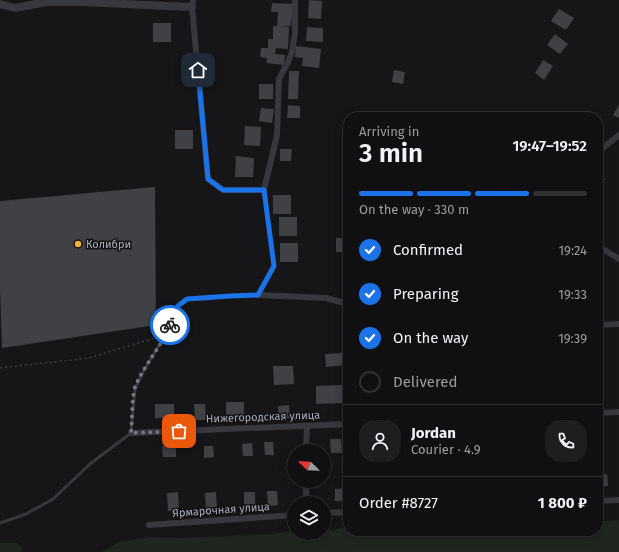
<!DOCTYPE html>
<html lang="en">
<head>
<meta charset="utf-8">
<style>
  body { margin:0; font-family:"Fira Sans",sans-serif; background:#1e1e20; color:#f1f3f6; height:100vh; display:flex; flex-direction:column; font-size:15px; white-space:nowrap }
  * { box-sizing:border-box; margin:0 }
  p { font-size:13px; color:#9c9d9f }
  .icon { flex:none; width:22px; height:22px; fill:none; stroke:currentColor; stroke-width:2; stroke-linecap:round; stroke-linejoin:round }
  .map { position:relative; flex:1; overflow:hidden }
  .panel { position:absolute; left:343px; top:112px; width:260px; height:424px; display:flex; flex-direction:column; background:#101012; border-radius:16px; box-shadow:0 2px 10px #0003,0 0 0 1px #303032 }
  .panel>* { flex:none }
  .needle { width:26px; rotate:293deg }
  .controls { position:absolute; left:287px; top:444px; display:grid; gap:8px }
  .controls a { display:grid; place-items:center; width:44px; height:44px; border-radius:50%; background:#101012; box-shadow:0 2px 10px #0003,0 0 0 1px #303032; font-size:20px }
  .pin { position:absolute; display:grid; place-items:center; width:34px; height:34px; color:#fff; margin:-17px; border-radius:8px; box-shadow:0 2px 6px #0006 }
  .courier { position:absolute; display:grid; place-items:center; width:40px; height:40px; margin:-20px; border:3px solid #1a73e8; border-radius:50%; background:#fff; color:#222; box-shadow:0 1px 5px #0007 }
  .overview em { font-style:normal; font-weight:600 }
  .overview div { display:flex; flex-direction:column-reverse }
  .overview { display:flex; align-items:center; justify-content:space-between; height:68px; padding:0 16px }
  h1 { font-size:26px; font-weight:600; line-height:30px }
  .bar { display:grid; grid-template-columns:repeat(4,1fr); gap:6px 4px; align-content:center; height:48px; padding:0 16px }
  .bar i { height:5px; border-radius:3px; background:#303032 }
  .bar .active { background:#1a73e8 }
  .bar p { grid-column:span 4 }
  .line { display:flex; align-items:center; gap:10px; padding:0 16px; border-top:1px solid #303032 }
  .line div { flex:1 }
  .round { display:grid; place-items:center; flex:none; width:42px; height:42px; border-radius:16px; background:#1e1e20 }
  ol { padding:0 16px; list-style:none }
  li { display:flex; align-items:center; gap:12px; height:44px }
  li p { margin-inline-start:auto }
  li .icon { padding:4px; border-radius:50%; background:#1a73e8; color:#fff; stroke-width:4 }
  li:last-child { color:#9c9d9f }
  li i { width:22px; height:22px; border:2px solid #303032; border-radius:50% }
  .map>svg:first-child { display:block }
  .green { fill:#1e261f }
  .building { fill:#404145 }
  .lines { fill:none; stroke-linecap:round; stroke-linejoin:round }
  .path { stroke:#3d3f44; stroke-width:1.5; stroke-dasharray:2 3; stroke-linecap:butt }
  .service { stroke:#37383d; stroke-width:3 }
  .minor { stroke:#37383d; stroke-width:6 }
  .tertiary { stroke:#37383d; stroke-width:8 }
  .done { stroke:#757880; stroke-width:4; stroke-dasharray:0 7.2 }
  .route { stroke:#1a73e8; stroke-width:5 }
  .poi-dot { fill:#f2b134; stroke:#111113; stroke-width:1.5 }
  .labels { text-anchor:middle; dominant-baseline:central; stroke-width:3; stroke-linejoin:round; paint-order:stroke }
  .poi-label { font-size:11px; fill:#a8adb8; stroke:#111113; text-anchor:start }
  .street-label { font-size:11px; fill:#a8adb8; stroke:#111113 }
</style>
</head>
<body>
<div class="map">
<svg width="619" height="552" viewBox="0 0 619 552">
  <rect width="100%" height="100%" fill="#161618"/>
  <g class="green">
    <polygon points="598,519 606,521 619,520 619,552 102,552 119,542 149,537 183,538 273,534 294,530 294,533 324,533 324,530 333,530 348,527 348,531 598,531"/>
    <polygon points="0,543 18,543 23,548 22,552 0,552"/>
  </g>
  <g class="building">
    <polygon points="309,0 322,1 321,19 308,18"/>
    <polygon points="272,3 293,4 291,26 279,26 289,27 288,49 276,48 275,54 285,55 284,65 266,63 267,58 260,57 261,48 268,48 268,39 273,39 273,26 277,26 278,12 271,12"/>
    <polygon points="559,9 574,18 566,30 551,21"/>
    <rect x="153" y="23" width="18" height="19"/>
    <polygon points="307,27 323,28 323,42 306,41"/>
    <polygon points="555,34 568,44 560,54 547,45"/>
    <polygon points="296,46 321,49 319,68 302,66 303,58 295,57"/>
    <polygon points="543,60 553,66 544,80 535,73"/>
    <polygon points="394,70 405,72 403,84 392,82"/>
    <polygon points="289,71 299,71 298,99 288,99"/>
    <rect x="259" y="84" width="14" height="15"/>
    <polygon points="288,105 300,106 300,118 287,118"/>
    <polygon points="619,105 619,118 613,115"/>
    <polygon points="261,108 274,109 272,123 259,121"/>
    <polygon points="245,126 261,127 260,146 244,145"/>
    <rect x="175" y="130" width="18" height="19"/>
    <polygon points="280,149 292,149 291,161 280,161"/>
    <polygon points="236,156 254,158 253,177 235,177"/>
    <polygon points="598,170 605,179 598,185"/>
    <polygon points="155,187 156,325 2,348 0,287 0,201"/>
    <rect x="273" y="195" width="18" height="19"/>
    <rect x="279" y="217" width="18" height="19"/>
    <rect x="336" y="238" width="9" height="14"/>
    <rect x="280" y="243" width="18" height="19"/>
    <polygon points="344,353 345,365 326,367 325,354"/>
    <polygon points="273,366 293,366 294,384 274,385"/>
    <polygon points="343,385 343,403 316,404 316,386"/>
    <rect x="226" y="402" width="18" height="18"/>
    <rect x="155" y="404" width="19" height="14"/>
    <polygon points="194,404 205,404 206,420 195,420"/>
    <polygon points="289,405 290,418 279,419 278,406"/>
    <polygon points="598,425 602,425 603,438 598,438"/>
    <polygon points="330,439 341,439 342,453 331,453"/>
    <polygon points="264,442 273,442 274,455 265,455"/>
    <polygon points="252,443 253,456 243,456 242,444"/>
    <polygon points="162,446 176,446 176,457 163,457"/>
    <polygon points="204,446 213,446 214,457 204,458"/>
    <polygon points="607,474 608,486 598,487 598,475"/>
    <polygon points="348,488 348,501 335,501 335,489"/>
    <polygon points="267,491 277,491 278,505 268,506"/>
    <polygon points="178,492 179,511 168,511 167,493"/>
    <polygon points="216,492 217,508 206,509 205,493"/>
    <polygon points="244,492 255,492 255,506 244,507"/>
  </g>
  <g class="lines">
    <polyline class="path" points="0,368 89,358 158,337"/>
    <polyline class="service" points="0,523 26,514 53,499 90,464 131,433 135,389 143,372 166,334 178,306 187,299 230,296 258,295 274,266 264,190"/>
    <g class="minor">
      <polyline points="193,0 192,7 208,179 223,190 264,190 277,135 279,79 288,62 292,52 295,33 295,0"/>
      <polyline points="598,152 619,135"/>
      <polyline points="598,246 619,259"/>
      <polyline points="258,295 326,298 348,304"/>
      <polyline points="598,325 619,324"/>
      <polyline points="598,413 619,412"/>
      <polyline points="131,433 348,424"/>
      <polyline points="306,451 307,426"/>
      <polyline points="598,501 619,500"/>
      <polyline points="306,503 306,481"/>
      <polyline points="324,513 348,512"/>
      <polyline points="149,525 294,515"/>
    </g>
    <polyline class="tertiary" points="0,4 15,8 46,2 81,2 192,7"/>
  </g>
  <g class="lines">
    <path class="done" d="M170,325C161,347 144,365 135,387C132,396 132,422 131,433L179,431"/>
    <polyline class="route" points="170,325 178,306 187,299 230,296 258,295 274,266 264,190 223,190 208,179 198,70"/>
  </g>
  <circle class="poi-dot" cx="78" cy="244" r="4"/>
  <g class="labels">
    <g class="poi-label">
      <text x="86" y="244">Колибри</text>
    </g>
    <g class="street-label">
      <text transform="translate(263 417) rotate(-2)">Нижегородская улица</text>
      <text transform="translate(221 510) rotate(-4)">Ярмарочная улица</text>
    </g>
  </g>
</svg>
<div class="controls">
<a><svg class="needle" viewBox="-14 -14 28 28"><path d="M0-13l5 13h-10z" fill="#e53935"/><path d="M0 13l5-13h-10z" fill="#9c9d9f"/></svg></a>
<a><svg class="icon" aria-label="layers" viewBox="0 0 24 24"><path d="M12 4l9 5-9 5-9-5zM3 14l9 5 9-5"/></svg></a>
</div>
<div class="pin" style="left:179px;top:431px;background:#ea580c"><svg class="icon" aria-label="bag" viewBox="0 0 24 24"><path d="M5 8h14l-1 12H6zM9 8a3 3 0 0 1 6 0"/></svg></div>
<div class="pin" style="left:198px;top:70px;background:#1f2937"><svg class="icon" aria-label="home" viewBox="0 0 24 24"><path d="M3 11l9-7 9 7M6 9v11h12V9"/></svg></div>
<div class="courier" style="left:170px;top:325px"><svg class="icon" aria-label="bike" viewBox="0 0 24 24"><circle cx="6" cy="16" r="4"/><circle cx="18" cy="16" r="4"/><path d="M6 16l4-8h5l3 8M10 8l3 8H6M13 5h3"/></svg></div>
<section class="panel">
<div class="overview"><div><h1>3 min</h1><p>Arriving in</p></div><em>19:47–19:52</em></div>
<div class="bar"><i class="active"></i><i class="active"></i><i class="active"></i><i></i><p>On the way · 330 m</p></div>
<ol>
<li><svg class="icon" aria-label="check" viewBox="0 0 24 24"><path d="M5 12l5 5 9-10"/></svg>Confirmed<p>19:24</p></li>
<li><svg class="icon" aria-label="check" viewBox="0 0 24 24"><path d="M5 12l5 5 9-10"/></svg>Preparing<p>19:33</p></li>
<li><svg class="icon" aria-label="check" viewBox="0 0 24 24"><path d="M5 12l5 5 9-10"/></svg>On the way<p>19:39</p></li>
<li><i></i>Delivered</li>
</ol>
<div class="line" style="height:72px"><a class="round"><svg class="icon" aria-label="person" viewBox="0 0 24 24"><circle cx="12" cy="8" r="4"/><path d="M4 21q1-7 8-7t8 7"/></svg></a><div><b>Jordan</b><p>Courier · 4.9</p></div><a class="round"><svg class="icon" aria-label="phone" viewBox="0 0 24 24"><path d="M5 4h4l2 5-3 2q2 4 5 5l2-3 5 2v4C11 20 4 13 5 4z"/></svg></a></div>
<div class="line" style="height:52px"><div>Order #8727</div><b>1 800 ₽</b></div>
</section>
</div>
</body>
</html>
